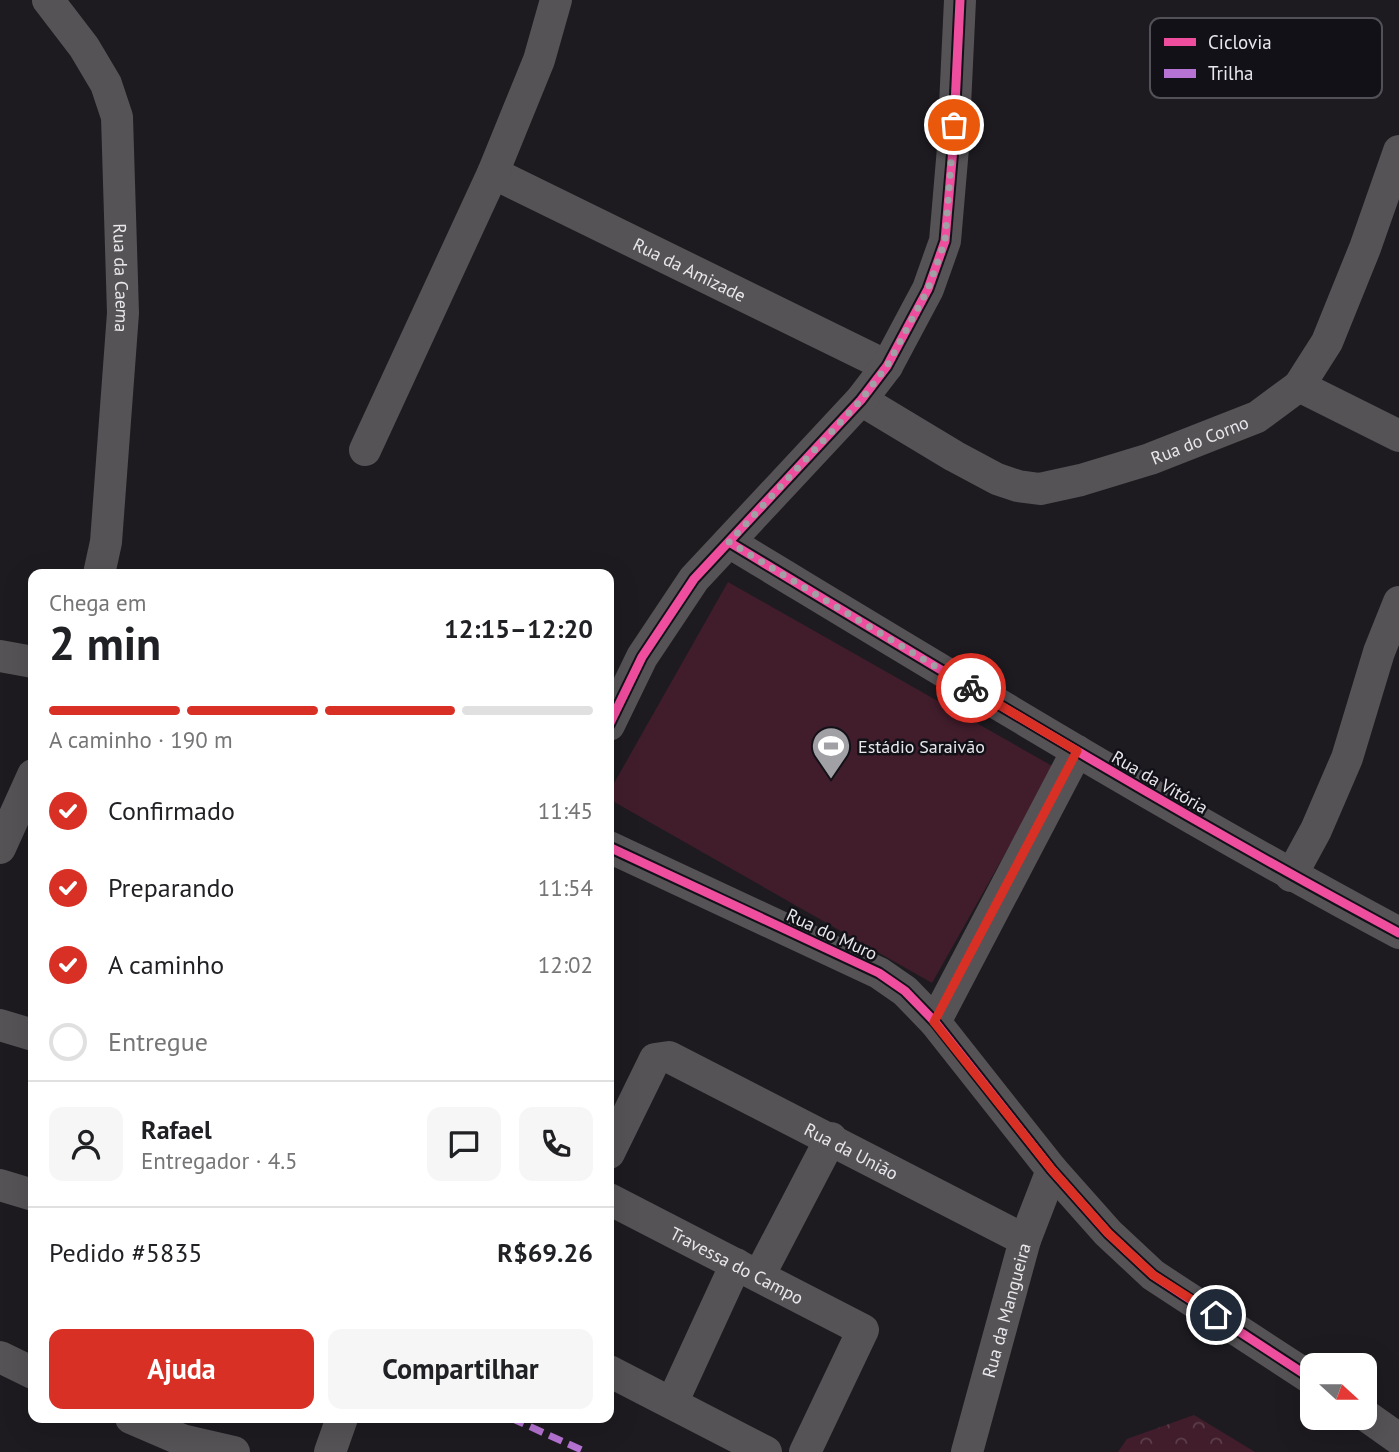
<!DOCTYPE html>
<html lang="pt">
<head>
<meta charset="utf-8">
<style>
  body { margin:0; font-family:"PT Sans",sans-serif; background:#f6f6f6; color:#202124; height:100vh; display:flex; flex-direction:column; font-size:26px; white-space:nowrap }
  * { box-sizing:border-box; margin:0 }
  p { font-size:23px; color:#757577 }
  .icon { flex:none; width:38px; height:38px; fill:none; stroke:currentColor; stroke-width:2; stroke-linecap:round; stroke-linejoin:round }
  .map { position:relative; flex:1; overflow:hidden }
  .panel { position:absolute; left:28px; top:569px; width:586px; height:854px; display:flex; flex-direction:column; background:#fff; border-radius:14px; box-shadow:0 7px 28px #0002 }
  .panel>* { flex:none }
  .needle { width:46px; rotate:111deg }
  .tools { position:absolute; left:1300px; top:1353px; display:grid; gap:14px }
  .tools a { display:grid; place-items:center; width:77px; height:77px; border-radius:14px; background:#fff; box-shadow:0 7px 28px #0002; font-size:35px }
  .pin { position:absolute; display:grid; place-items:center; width:60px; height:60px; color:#fff; margin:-30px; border:4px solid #fff; border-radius:50%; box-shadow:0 2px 7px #0007 }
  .courier { position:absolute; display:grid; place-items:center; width:70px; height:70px; margin:-35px; border:5px solid #d93025; border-radius:50%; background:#fff; color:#222; box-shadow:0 2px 9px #0007 }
  .headline em { font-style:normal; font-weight:700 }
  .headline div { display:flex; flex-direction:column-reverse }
  .headline { display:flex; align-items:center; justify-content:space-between; height:119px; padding:0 21px }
  h1 { font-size:46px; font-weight:700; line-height:52px }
  .bar { display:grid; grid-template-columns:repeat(4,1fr); gap:10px 7px; align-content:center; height:84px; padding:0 21px }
  .bar i { height:9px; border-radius:5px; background:#e0e0e0 }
  .bar .active { background:#d93025 }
  .bar p { grid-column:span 4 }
  .line { display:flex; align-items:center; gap:18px; padding:0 21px; border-top:2px solid #e0e0e0 }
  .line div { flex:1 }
  .round { display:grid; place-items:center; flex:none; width:74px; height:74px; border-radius:14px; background:#f6f6f6 }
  ol { padding:0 21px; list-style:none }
  li { display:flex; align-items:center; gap:21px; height:77px }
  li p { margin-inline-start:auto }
  li .icon { padding:7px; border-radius:50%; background:#d93025; color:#fff; stroke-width:4 }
  li:last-child { color:#757577 }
  li i { width:38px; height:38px; border:4px solid #e0e0e0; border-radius:50% }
  .button { display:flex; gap:14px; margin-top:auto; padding:14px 21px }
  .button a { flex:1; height:80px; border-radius:14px; background:#d93025; color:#fff; font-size:28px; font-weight:700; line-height:80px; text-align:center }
  .button a+a { background:#f6f6f6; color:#202124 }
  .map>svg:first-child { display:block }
  .forest { fill:url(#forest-crowns) }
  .green { fill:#411d2b }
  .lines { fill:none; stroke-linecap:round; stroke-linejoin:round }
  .minor { stroke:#555355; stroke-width:32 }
  .quiet { stroke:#b673d3; stroke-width:7; stroke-dasharray:14 7; stroke-linecap:butt }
  .cycleway-casing { stroke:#131118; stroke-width:13 }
  .cycleway { stroke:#ef4d9e; stroke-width:9 }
  .done { stroke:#a1a0a5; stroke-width:7; stroke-dasharray:0 12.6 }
  .route { stroke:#d93025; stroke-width:9 }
  .labels { text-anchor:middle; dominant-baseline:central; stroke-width:5; stroke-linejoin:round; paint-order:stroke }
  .street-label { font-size:18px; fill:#e8e7ec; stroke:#131118 }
  .poi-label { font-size:18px; fill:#e8e7ec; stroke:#131118; text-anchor:start }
  .key { fill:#131118; stroke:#535158; stroke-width:2 }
  .key-label { font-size:19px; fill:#e8e7ec }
</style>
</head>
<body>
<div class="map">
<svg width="1399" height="1452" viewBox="0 0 1399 1452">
  <defs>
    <pattern id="forest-crowns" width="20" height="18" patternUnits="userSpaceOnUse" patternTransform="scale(1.75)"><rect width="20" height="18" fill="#411d2b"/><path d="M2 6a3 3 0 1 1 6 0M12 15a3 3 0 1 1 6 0" fill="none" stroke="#5c3e4a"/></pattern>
  </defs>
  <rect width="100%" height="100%" fill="#1d1b20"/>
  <polygon class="forest" points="1194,1415 1255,1452 1118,1452 1127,1439"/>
  <polygon class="green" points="728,582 1054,767 932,983 609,799 609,792"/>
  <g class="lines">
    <g class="minor">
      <path id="s1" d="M48,0L84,47L106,84L117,117L123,313L106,542L99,574"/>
      <path id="s2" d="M493,173L887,366"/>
      <polyline points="1299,386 1399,436"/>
      <path id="s3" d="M861,400L954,456L997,479L1018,486L1040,489L1081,480L1150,459L1257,417L1299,386L1327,342L1365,248L1399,151"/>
      <polyline points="365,450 493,173 539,60 556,0"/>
      <path d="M729,542C951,676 1171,811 1399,933"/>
      <polyline points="0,656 33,662"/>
      <polyline points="609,725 642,657 694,579 861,400 887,366 928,289 945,241 953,148 960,0"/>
      <polyline points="609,847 879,973 905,991 935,1022 1052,1170 1108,1233 1153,1275 1312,1379"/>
      <polyline points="0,848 33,775"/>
      <polyline points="1291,876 1316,830 1347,758 1379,652 1399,602"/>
      <polyline points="935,1022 1077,751"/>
      <polyline points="0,1025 33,1035"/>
      <path id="s4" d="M609,1153L655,1059L669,1057L1025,1240"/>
      <polyline points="0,1185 33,1195"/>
      <path id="s5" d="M609,1199L863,1330L805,1452"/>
      <polyline points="759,1276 831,1138"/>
      <polyline points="0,1357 33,1373"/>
      <polyline points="609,1371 766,1452"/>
      <polyline points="672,1403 736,1264"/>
      <polyline points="1365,1415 1399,1439"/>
      <polyline points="131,1418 182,1440 234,1452"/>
      <polyline points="330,1452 342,1418"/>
      <path id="s6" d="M967,1452L1025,1240L1052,1170"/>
    </g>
    <polyline class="quiet" points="511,1418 586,1452"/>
    <g class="cycleway-casing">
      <g id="cycleway">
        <path d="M729,542C951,676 1171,811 1399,933"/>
        <polyline points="609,725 642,657 694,579 861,400 887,366 928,289 945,241 953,148 960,0"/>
        <polyline points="609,847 879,973 905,991 935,1022 1052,1170 1108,1233 1153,1275 1312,1379"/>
      </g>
    </g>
    <use href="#cycleway" class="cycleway"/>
  </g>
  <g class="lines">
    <polyline class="done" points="954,125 945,241 928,289 887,366 861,400 729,542 971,688"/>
    <polyline class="route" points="971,688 1077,751 934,1022 1052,1170 1108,1233 1153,1275 1216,1315"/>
  </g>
  <defs>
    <g id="stadium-pin" transform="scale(2.0125)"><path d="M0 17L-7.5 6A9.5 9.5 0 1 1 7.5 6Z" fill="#a1a0a5" stroke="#131118"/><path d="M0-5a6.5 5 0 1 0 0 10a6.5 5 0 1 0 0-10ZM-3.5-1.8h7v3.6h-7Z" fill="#fff"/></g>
  </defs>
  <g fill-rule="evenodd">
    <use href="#stadium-pin" x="831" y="746"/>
  </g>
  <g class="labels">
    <g class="street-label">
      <text stroke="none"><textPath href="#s2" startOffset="219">Rua da Amizade</textPath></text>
      <text stroke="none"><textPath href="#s1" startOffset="298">Rua da Caema</textPath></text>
      <text stroke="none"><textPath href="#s3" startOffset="369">Rua do Corno</textPath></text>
      <text transform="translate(1160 782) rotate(30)">Rua da Vitória</text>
      <text transform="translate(832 934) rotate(25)">Rua do Muro</text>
      <text stroke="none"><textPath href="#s4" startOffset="324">Rua da União</textPath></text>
      <text stroke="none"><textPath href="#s5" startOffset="144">Travessa do Campo</textPath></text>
      <text stroke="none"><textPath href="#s6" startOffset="147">Rua da Mangueira</textPath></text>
    </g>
    <g class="poi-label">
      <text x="858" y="746">Estádio Saraivão</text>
    </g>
  </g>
  <rect x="1150" y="18" width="232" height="80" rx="10" class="key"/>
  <rect x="1164" y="38" width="32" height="8" fill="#ef4d9e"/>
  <rect x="1164" y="69" width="32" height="9" fill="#b673d3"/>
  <g class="key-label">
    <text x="1208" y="49">Ciclovia</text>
    <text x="1208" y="80">Trilha</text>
  </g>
</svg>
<div class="tools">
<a><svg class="needle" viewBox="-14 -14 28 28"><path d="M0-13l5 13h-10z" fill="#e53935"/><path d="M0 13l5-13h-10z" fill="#757577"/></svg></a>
</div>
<div class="pin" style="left:954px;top:125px;background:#ea580c"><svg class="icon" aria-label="bag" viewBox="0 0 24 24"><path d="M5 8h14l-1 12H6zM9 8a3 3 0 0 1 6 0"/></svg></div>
<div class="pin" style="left:1216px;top:1315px;background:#1f2937"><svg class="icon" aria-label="home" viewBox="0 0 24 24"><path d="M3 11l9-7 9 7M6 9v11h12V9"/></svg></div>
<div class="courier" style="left:971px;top:688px"><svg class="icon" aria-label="bike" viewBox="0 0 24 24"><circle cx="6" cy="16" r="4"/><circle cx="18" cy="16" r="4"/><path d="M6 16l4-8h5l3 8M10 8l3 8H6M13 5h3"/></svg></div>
<section class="panel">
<div class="headline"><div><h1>2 min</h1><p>Chega em</p></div><em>12:15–12:20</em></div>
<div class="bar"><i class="active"></i><i class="active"></i><i class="active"></i><i></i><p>A caminho · 190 m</p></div>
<ol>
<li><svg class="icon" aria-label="check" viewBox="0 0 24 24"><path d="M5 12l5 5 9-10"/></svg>Confirmado<p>11:45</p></li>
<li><svg class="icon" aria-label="check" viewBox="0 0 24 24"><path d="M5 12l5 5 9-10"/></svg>Preparando<p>11:54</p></li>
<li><svg class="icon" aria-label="check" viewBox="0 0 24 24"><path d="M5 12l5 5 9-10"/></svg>A caminho<p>12:02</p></li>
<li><i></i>Entregue</li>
</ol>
<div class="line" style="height:126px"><a class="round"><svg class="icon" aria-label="person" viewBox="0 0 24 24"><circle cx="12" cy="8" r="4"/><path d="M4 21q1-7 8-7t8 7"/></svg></a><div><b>Rafael</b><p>Entregador · 4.5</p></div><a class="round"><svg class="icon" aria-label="chat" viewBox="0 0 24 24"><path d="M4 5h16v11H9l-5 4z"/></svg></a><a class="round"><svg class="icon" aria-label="phone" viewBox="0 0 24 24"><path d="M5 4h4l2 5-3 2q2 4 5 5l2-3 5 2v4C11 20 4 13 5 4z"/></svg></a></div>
<div class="line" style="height:91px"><div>Pedido #5835</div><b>R$69.26</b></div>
<div class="button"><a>Ajuda</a><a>Compartilhar</a></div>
</section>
</div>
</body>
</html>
